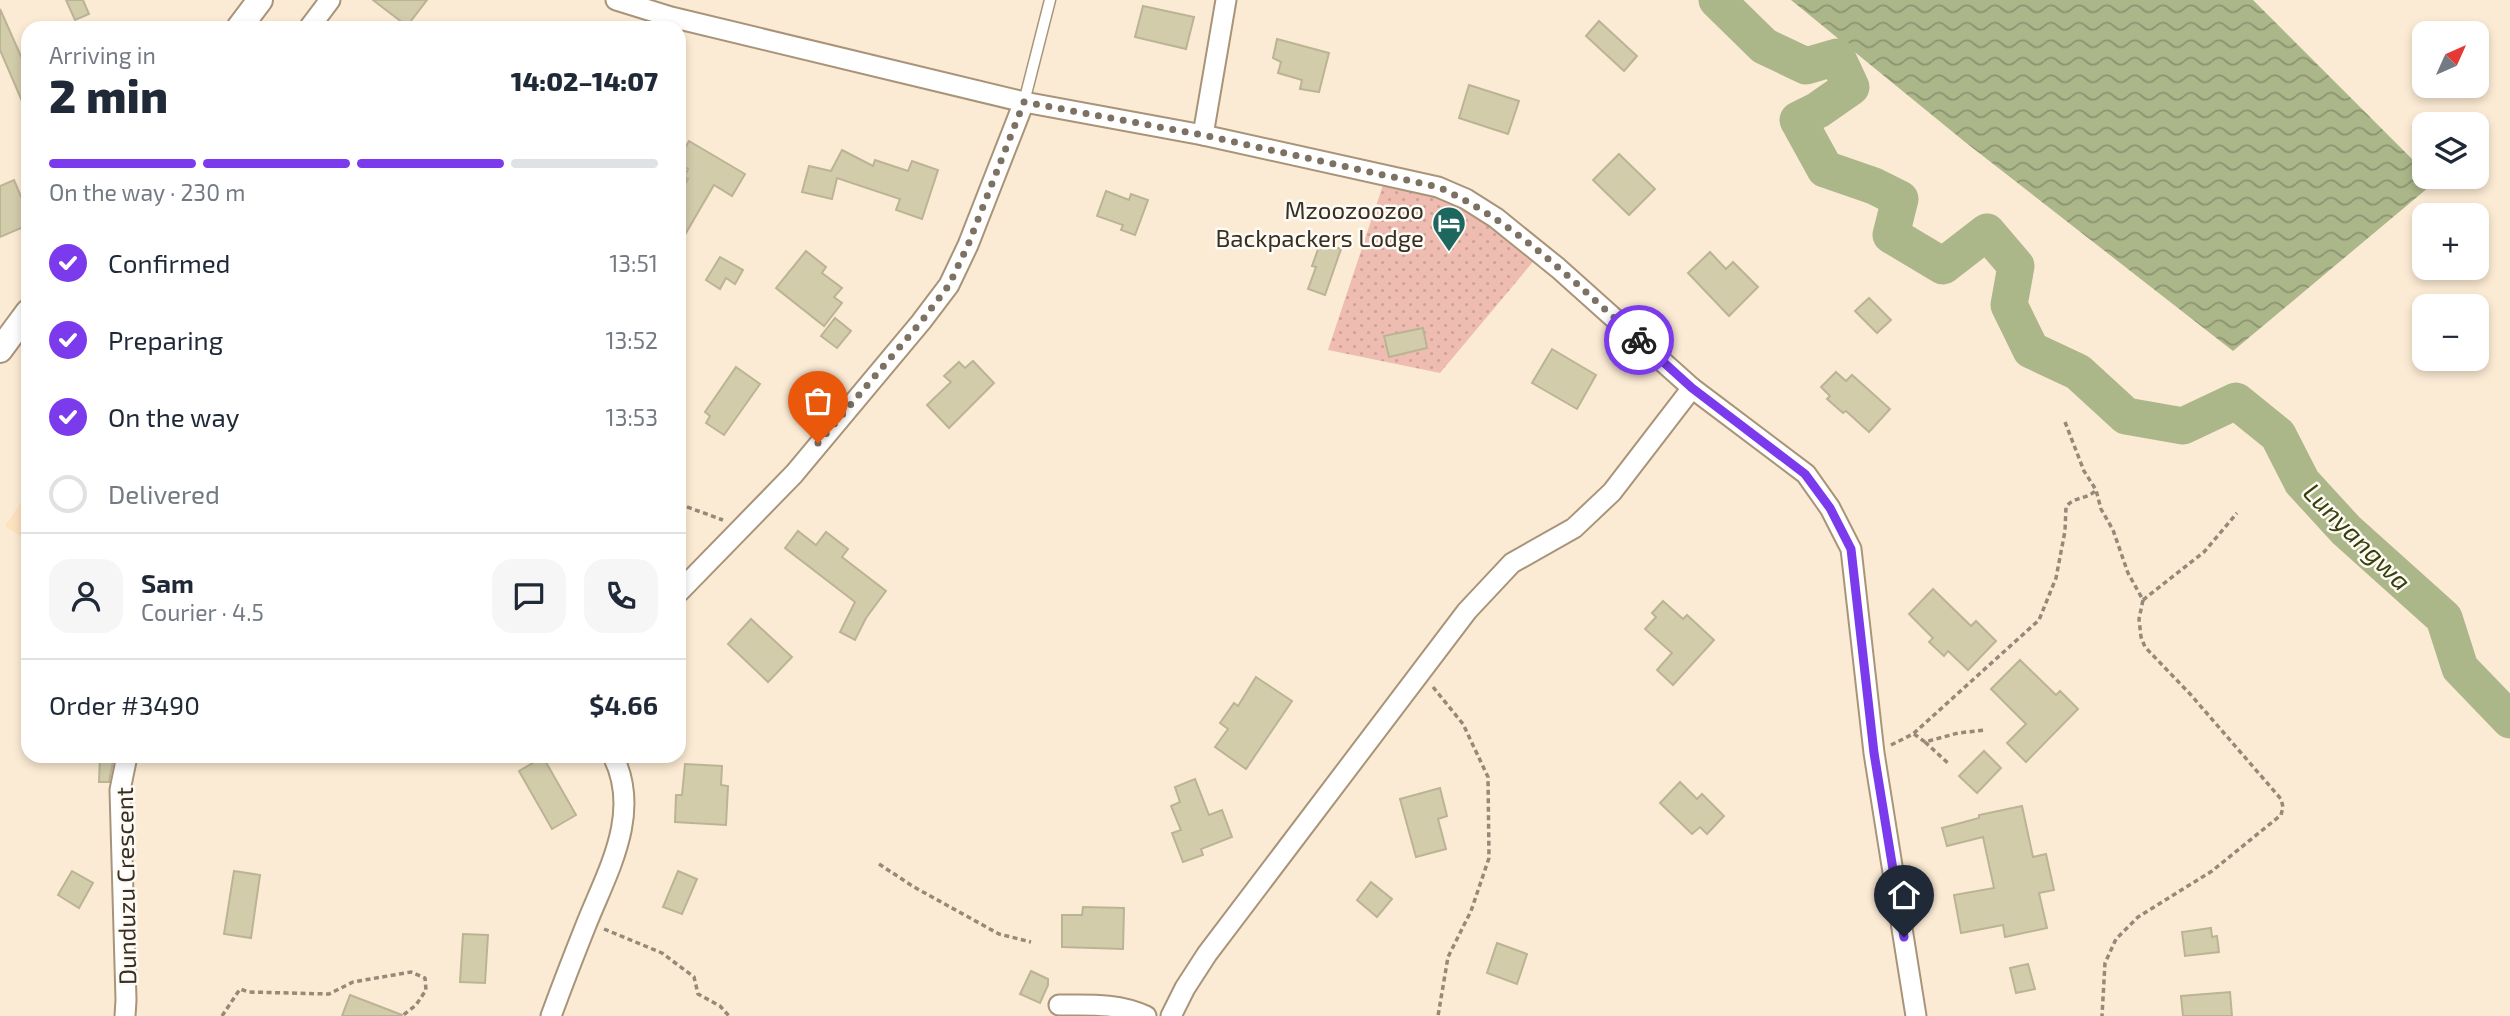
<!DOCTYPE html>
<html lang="en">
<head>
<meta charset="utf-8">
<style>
  body { margin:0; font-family:"Exo 2",sans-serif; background:#f6f6f7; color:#1f2937; height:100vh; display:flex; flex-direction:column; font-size:26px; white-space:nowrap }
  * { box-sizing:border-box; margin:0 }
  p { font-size:23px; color:#747a83 }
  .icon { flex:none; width:38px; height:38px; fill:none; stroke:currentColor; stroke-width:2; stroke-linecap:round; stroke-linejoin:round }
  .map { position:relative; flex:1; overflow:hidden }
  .details { position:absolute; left:21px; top:21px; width:665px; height:742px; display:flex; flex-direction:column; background:#fff; border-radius:21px; box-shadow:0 4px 10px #0003 }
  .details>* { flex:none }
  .needle { width:46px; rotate:45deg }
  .controls { position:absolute; left:2412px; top:21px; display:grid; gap:14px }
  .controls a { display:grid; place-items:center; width:77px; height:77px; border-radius:14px; background:#fff; box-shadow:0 4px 10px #0003; font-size:35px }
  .pin { position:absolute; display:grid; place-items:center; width:60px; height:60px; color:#fff; margin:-72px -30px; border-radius:50% 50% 50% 0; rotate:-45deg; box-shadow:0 0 7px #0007 }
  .pin .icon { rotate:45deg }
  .courier { position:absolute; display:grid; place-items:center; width:70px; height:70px; margin:-35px; border:5px solid #7c3aed; border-radius:50%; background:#fff; color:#222; box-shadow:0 2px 9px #0007 }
  .head em { font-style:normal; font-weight:800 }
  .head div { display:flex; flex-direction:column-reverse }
  .head { display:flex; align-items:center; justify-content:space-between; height:119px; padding:0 28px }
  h1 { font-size:46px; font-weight:800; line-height:52px }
  .bar { display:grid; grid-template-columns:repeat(4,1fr); gap:10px 7px; align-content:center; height:84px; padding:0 28px }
  .bar i { height:9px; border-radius:5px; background:#e0e1e3 }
  .bar .on { background:#7c3aed }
  .bar p { grid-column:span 4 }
  .line { display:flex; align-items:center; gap:18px; padding:0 28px; border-top:2px solid #e0e1e3 }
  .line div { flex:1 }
  .round { display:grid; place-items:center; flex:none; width:74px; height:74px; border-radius:21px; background:#f6f6f7 }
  ol { padding:0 28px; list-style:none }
  li { display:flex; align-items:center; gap:21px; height:77px }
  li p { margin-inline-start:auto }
  li .icon { padding:7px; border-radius:50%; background:#7c3aed; color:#fff; stroke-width:4 }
  li:last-child { color:#747a83 }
  li i { width:38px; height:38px; border:4px solid #e0e1e3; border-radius:50% }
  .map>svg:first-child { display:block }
  .built { fill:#fde2bf }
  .green { fill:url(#green-dots) }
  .water { fill:url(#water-waves) }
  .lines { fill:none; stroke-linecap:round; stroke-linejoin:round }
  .river { stroke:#abb689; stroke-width:37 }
  .building { fill:#d3ccab; stroke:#bbb494; stroke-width:2 }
  .service-casing { stroke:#a89479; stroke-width:13 }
  .minor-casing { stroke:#a89479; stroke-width:23 }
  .tertiary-casing { stroke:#a89479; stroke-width:28 }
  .path { stroke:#958978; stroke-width:3.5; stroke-dasharray:5 3.5; stroke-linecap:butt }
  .service { stroke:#fff; stroke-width:10 }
  .minor { stroke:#fff; stroke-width:19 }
  .tertiary { stroke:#fff; stroke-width:24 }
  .done { stroke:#7c7162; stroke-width:7; stroke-dasharray:0 12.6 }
  .route { stroke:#7c3aed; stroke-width:9 }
  .labels { text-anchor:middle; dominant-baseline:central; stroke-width:5; stroke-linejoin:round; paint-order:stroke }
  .poi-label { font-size:24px; fill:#372f24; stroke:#fefaf4; text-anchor:end }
  .street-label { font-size:24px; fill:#372f24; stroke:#fefaf4 }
  .water-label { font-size:26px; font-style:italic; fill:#363f0a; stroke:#fefaf4 }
</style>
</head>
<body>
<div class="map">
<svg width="2510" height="1016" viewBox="0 0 2510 1016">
  <defs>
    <pattern id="green-dots" width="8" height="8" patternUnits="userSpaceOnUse" patternTransform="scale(1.75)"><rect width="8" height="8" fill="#efbcb1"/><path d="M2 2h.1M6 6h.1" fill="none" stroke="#cea298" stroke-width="1.8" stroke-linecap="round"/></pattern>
    <pattern id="water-waves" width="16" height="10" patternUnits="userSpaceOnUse" patternTransform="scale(1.75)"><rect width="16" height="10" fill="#abb689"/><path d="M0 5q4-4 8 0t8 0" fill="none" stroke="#8c9470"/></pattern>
  </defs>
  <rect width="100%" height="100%" fill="#fcebd4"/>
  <polygon class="built" points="26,495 28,496 28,542 5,526"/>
  <polygon class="green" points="1385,179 1446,195 1537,257 1440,373 1328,350"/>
  <polygon class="water" points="1791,0 2253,0 2424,171 2424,177 2429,177 2435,182 2233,351 1965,142"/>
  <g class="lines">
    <polyline class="river" points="1717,0 1764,46 1806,66 1837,57 1851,87 1818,110 1798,120 1825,169 1874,186 1900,199 1891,235 1943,266 1987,232 2016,266 2009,305 2031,350 2078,372 2126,416 2183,426 2236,401 2278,435 2302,482 2346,530 2444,618 2460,668 2510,720"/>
  </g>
  <g class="building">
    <polygon points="66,0 83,0 89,14 75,20"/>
    <polygon points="373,0 427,0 407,26"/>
    <polygon points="1143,6 1194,17 1186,49 1135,37"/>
    <polygon points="0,9 28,72 28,115 0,50"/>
    <polygon points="1599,21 1637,56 1624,71 1586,36"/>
    <polygon points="1277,39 1329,53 1319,92 1300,89 1302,80 1278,73 1281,62 1273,58"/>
    <polygon points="1469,85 1519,101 1508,134 1459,118"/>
    <polygon points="689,141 745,174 732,196 714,185 679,245 679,194 688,179 684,177 688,169 679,164 679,158"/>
    <polygon points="842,150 873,166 875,160 908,171 912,161 938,170 922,219 896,210 900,199 837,178 832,199 802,192 809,166 831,171"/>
    <polygon points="1619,154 1655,189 1629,215 1593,180"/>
    <polygon points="14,180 28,213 28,225 0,237 0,186"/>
    <polygon points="1106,191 1129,200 1131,194 1148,200 1135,235 1121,230 1123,225 1097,216"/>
    <polygon points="1321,241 1341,249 1325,295 1308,289 1316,267 1312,266"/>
    <polygon points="806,251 826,267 822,273 842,288 834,297 842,303 824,326 776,288"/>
    <polygon points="1710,252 1726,269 1733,262 1758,287 1729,316 1688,273"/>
    <polygon points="720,257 743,270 735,284 726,278 720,289 706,280"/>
    <polygon points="1869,298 1891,320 1877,333 1855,311"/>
    <polygon points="835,318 851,331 837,348 821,336"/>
    <polygon points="1423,328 1427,348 1389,357 1384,336"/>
    <polygon points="1552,349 1596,375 1577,409 1532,383"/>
    <polygon points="973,361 994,383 949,428 927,405 951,382 944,376 959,362 965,368"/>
    <polygon points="736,367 760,384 724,435 706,423 710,416 705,412"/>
    <polygon points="1836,372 1846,381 1852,375 1890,409 1869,432 1846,411 1843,413 1827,399 1830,396 1821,387"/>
    <polygon points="798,531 816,545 826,532 848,549 842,557 886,591 866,618 855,640 840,632 855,602 785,548"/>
    <polygon points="1933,589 1971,626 1976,621 1996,641 1968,670 1948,651 1944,656 1929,642 1933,638 1909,614"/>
    <polygon points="1663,601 1683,619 1687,615 1714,640 1673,685 1657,670 1672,653 1645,629 1656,617 1652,613"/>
    <polygon points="751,619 792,657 768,682 728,644"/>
    <polygon points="2020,660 2056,695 2060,691 2078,709 2026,762 2007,743 2026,724 1991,689"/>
    <polygon points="1256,677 1292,701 1246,769 1215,747 1228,729 1220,723 1234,703 1238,706"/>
    <polygon points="1984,751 2001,768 1977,793 1959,776"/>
    <polygon points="100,756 114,756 109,782 99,782"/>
    <polygon points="543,757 576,815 552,829 519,771"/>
    <polygon points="685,764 722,766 721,785 728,786 726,825 675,822 676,795 682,795"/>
    <polygon points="1195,779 1209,815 1222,810 1232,837 1201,849 1203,855 1183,862 1172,833 1181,830 1171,806 1180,802 1175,787"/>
    <polygon points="1680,782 1697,799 1702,794 1724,816 1707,834 1700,827 1692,834 1660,803"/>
    <polygon points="1440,788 1447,816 1438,819 1446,849 1416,857 1400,799"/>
    <polygon points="2022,806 2033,857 2046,854 2054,890 2039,893 2047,928 2005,937 2003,925 1961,933 1954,895 1994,888 1983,837 1947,846 1942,828 1979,818 1979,815"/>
    <polygon points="72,871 93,883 79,908 58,895"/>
    <polygon points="234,871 260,875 251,938 224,934"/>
    <polygon points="678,871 697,879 682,914 663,907"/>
    <polygon points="1371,882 1392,899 1377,917 1357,900"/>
    <polygon points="1083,907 1124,908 1123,949 1062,947 1062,915 1082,915"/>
    <polygon points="2211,928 2212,937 2217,936 2219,952 2185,956 2182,932"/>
    <polygon points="463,934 488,935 485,983 460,982"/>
    <polygon points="1497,943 1527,954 1517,984 1487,973"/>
    <polygon points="2028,964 2035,989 2016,993 2010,968"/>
    <polygon points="1031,971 1048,979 1048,985 1040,1003 1020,994"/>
    <polygon points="2230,992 2232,1016 2183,1016 2181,996"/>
    <polygon points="350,995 402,1015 401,1016 342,1016"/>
  </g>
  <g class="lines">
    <g class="service-casing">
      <polyline id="service" points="1024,102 1050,0"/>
    </g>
    <g class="minor-casing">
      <g id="minor">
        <polyline points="616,0 671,17 1024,102 1203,135 1438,187 1466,199 1496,218 1558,268 1692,388 1806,474 1830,508 1851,549 1874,753 1916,1016"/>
        <polyline points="309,28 330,0"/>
        <polyline points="1203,135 1226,0"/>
        <polyline points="679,592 794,474 921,322 949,285 968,245 1024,102"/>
        <path d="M1059,1005C1090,1005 1118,1003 1146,1016"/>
        <polyline points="125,1016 126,1000 120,790 127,756"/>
        <path d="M551,1016C562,986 574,955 586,925C607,872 642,814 613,756"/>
        <polyline points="1171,1016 1185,988 1207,954 1467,611 1512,563 1574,528 1612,492 1692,388"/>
      </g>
    </g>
    <g class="tertiary-casing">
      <g id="tertiary">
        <polyline points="239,28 260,0"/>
        <polyline points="0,350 28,312"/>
      </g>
    </g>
    <g class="path">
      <polyline points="2065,422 2084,471 2096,490 2101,509 2113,530 2128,573 2143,600 2139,619 2141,637 2145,647 2191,695 2281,799 2283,807 2281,815 2212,871 2138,917 2116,939 2105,963 2102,1016"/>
      <polyline points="679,504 723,520"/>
      <polyline points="2143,600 2204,552 2237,513"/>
      <polyline points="1433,687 1463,724 1488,777 1489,858 1471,911 1448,957 1438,1016"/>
      <polyline points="1914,734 1925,742 1958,733 1985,730"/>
      <polyline points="1925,742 1949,764"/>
      <path d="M1891,745L1913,734L2039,620L2056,578L2065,531L2066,507C2074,496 2087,500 2096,490"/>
      <polyline points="879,864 914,887 999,934 1031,942"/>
      <polyline points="604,929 662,953 694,977 698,994 720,1006 729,1016"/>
      <polyline points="222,1016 240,989 249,992 329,994 353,982 411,972 425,978 426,990 416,1005 402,1016"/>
    </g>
    <use href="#service" class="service"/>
    <use href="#minor" class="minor"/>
    <use href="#tertiary" class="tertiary"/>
  </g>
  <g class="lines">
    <path class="done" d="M818,443L921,322L949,285L968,245L1024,102L1203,135L1438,187C1515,221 1576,284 1639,340"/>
    <polyline class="route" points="1639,340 1692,388 1805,474 1830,508 1851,549 1874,753 1904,937"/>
  </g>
  <defs>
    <g id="hotel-pin" transform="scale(1.75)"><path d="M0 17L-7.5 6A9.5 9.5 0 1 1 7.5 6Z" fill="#1e675f" stroke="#fefaf4"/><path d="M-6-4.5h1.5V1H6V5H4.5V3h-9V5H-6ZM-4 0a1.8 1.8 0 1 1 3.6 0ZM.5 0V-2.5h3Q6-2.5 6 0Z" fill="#fff"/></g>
  </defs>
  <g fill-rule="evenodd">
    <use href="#hotel-pin" x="1449" y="223"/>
  </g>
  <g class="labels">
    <g class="poi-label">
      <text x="1424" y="209">Mzoozoozoo<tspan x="1424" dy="28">Backpackers Lodge</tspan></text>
    </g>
    <g class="street-label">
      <text transform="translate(125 886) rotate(-91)">Dunduzu Crescent</text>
    </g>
    <g class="water-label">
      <text transform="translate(2358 536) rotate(45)">Lunyangwa</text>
    </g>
  </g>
</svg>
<div class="controls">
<a><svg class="needle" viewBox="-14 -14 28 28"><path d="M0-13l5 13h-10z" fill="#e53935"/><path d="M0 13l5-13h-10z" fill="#747a83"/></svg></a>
<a><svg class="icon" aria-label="layers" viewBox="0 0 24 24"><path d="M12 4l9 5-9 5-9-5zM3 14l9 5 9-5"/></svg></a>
<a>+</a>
<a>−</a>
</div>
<div class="pin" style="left:818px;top:443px;background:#ea580c"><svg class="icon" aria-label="bag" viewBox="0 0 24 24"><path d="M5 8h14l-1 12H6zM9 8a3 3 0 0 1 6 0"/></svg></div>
<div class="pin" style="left:1904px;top:937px;background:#1f2937"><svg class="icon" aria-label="home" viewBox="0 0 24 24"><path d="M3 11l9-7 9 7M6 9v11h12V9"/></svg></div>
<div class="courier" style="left:1639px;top:340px"><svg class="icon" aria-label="bike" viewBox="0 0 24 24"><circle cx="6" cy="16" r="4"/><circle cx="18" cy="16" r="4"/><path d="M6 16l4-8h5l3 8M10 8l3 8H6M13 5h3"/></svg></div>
<section class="details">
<div class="head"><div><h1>2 min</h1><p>Arriving in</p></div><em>14:02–14:07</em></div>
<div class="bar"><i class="on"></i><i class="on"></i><i class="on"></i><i></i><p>On the way · 230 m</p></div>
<ol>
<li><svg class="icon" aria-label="check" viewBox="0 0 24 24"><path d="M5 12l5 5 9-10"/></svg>Confirmed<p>13:51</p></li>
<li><svg class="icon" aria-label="check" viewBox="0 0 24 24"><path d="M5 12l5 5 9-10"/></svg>Preparing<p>13:52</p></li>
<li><svg class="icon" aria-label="check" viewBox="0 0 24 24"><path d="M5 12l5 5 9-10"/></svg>On the way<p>13:53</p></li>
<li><i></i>Delivered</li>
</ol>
<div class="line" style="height:126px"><a class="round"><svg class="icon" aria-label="person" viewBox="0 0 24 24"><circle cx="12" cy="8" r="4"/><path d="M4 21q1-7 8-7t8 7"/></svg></a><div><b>Sam</b><p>Courier · 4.5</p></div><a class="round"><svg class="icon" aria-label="chat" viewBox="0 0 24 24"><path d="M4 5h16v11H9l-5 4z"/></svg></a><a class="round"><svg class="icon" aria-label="phone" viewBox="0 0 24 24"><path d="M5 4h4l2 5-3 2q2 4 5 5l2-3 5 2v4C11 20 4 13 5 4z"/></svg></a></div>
<div class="line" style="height:91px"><div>Order #3490</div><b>$4.66</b></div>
</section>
</div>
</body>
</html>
